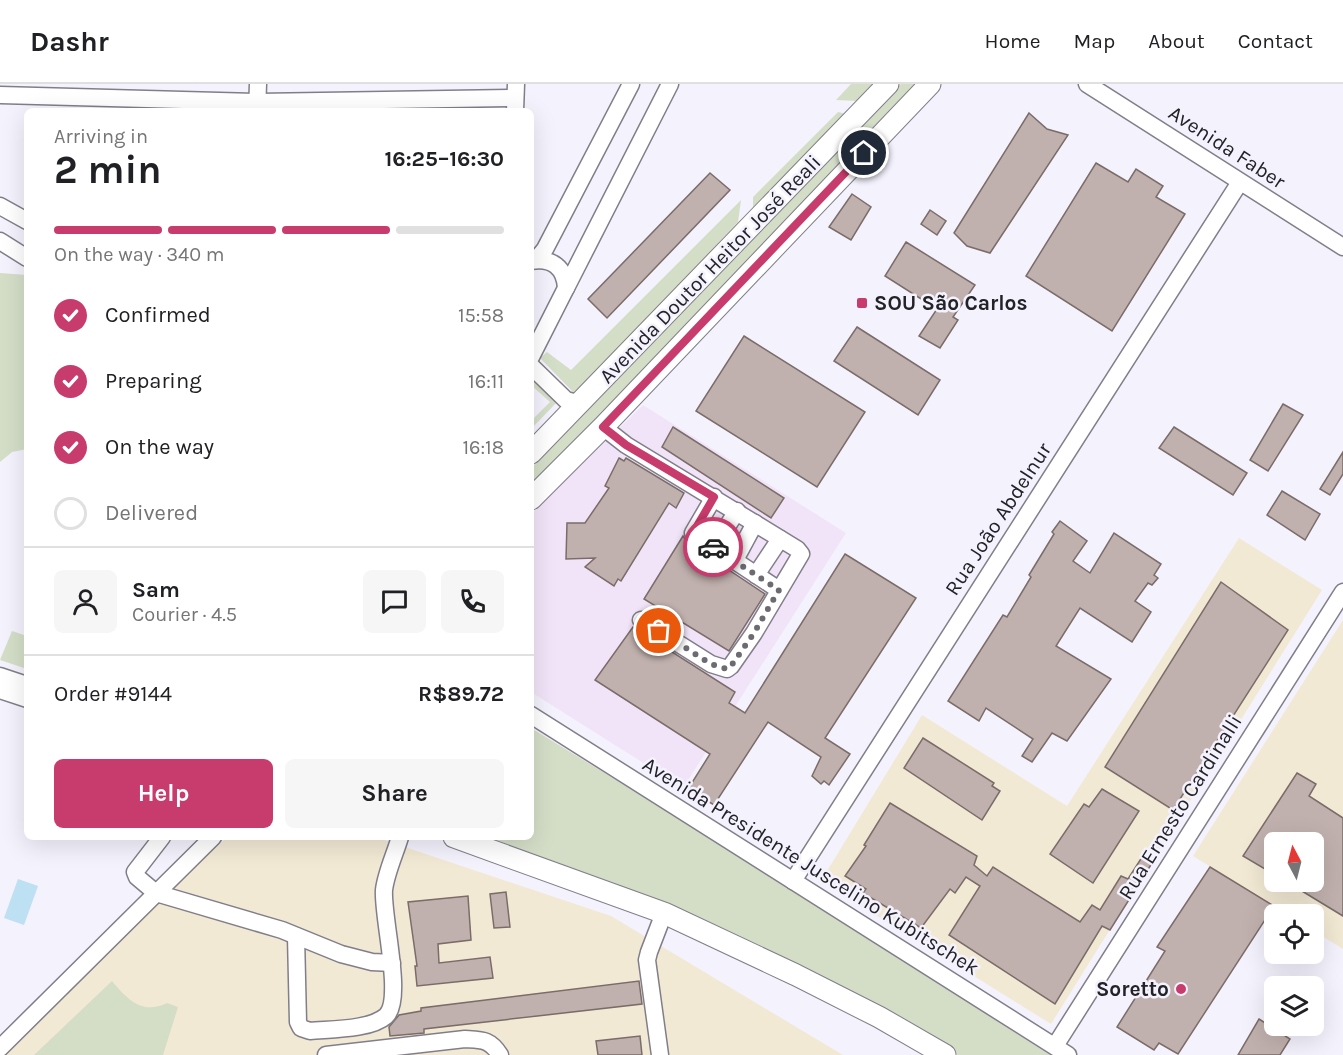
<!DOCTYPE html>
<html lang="en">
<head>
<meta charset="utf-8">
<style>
  body { margin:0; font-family:Karla,sans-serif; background:#f6f6f6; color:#202124; height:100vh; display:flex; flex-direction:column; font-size:22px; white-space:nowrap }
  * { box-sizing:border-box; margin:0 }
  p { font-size:20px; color:#757577 }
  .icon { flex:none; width:33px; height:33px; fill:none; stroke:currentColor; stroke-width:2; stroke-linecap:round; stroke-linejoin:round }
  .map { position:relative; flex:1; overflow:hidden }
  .side { position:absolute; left:24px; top:24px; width:510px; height:732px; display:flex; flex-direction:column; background:#fff; border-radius:9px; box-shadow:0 6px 24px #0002 }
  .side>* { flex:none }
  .needle { width:39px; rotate:353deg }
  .buttons { position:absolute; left:1264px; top:748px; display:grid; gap:12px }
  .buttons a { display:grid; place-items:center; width:60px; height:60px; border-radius:9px; background:#fff; box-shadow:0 6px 24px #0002; font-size:30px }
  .pin { position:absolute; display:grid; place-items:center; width:51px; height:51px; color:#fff; margin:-26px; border:3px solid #fff; border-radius:50%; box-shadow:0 2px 6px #0007 }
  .courier { position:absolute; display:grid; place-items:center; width:60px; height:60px; margin:-30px; border:4px solid #c83b6d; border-radius:50%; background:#fff; color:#222; box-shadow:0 2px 8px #0007 }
  .summary em { font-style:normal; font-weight:700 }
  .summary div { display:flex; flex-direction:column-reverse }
  .summary { display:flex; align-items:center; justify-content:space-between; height:102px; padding:0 30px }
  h1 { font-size:39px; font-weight:700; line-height:45px }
  .bar { display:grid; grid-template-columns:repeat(4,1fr); gap:9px 6px; align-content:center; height:72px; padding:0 30px }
  .bar i { height:8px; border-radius:4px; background:#e0e0e0 }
  .bar .active { background:#c83b6d }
  .bar p { grid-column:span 4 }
  .line { display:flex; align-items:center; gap:15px; padding:0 30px; border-top:2px solid #e0e0e0 }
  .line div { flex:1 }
  .round { display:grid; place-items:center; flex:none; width:63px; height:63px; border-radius:9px; background:#f6f6f6 }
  ol { padding:0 30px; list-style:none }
  li { display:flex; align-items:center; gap:18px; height:66px }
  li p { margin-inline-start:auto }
  li .icon { padding:6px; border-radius:50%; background:#c83b6d; color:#fff; stroke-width:4 }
  li:last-child { color:#757577 }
  li i { width:33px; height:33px; border:3px solid #e0e0e0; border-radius:50% }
  .action { display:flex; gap:12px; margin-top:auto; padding:12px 30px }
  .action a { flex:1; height:69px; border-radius:9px; background:#c83b6d; color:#fff; font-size:24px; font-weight:700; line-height:69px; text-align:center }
  .action a+a { background:#f6f6f6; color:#202124 }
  header { display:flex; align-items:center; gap:36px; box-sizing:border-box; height:84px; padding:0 30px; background:#fff; border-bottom:2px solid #e0e0e0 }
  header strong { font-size:28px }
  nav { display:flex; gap:33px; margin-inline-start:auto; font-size:21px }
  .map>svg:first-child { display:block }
  .commercial { fill:#f2e4f8 }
  .industrial { fill:#f2e9d4; fill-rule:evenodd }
  .green { fill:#d4dec7 }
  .water { fill:#bde0f2 }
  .building { fill:#c1b1ae; stroke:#7a6c69; stroke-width:1.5 }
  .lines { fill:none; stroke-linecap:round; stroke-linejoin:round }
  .minor-casing { stroke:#817e8a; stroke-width:19 }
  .major-casing { stroke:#817e8a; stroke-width:23 }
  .minor { stroke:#fff; stroke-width:16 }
  .major { stroke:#fff; stroke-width:21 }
  .done { stroke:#6c6b72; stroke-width:6; stroke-dasharray:0 10.8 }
  .route { stroke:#c83b6d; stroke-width:8 }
  .poi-dot { fill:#c83b6d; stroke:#f4f2fd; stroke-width:2 }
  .labels { text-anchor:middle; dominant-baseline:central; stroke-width:5; stroke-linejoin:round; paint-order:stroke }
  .street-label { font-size:21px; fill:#232227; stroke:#f4f2fd }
  .poi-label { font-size:21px; font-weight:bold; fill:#232227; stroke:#f4f2fd; text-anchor:start }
</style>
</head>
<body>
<header>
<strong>Dashr</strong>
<nav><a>Home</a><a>Map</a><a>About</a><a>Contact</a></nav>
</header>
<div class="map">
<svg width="1343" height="971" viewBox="0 0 1343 971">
  <rect width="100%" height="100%" fill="#f4f2fd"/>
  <polygon class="commercial" points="643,321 846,449 683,704 531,608 531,430"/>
  <g class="industrial">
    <polygon points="1239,454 1322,506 1051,940 821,797 922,631 1067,722"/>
    <path d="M1343,536V865L1314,847V831H1288L1193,772ZM1275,759H1314V798H1275Z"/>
    <polygon points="228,753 375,753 611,832 843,971 0,971 166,804"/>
  </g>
  <g class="green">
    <polygon points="851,0 873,0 857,17 836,16"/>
    <polygon points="901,0 922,0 531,407 531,384"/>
    <polygon points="838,28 847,30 753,126 753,113"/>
    <polygon points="741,116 738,138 575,310 540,274 547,268 571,286"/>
    <polygon points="0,189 27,191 27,365 12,368 0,378"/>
    <polygon points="531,288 557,318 531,345 531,337 550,318 531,301"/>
    <polygon points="12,547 27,552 27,585 0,576"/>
    <polygon points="531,644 793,804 1050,971 958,971 829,901 614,799 487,753 531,753"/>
    <path d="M112,897C128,916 142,931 167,919L178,923L163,971H34Z"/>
  </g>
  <polygon class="water" points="18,795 38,802 24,841 4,834"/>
  <g class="building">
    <polygon points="1029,29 1047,45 1068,51 990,169 967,162 954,149"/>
    <polygon points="1096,79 1128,98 1136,85 1163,102 1156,113 1185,130 1112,247 1026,192"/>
    <polygon points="710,89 730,106 607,234 588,215"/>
    <polygon points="852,110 871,123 851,156 829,143"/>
    <polygon points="930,126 946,137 937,151 921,140"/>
    <polygon points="906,158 975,201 953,233 958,236 940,264 919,252 937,225 885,192"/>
    <polygon points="857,243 940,296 918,331 834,277"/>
    <polygon points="744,252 865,328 817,403 696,327"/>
    <polygon points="1283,320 1303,331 1268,387 1250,376"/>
    <polygon points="673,343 784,414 771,434 662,363"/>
    <polygon points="1174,343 1247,389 1233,411 1159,364"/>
    <polygon points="1343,368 1343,390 1330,411 1320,405"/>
    <polygon points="619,374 624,377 626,374 684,409 676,424 669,419 621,497 618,495 614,502 585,483 595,474 566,475 567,439 585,439 609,404 605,402"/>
    <polygon points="1282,407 1320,430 1305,456 1267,431"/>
    <polygon points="1060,437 1087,457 1073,477 1090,489 1114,449 1161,480 1154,491 1158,494 1152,501 1148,499 1135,517 1151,528 1132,558 1080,524 1056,562 1111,595 1067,657 1052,649 1032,678 1022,672 1033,655 986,624 979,637 948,617 1003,531 1007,533 1031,493 1029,491 1054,450 1052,448"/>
    <polygon points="683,452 687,458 765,510 729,567 644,515"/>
    <polygon points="845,470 916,514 825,654 850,670 829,701 824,697 821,700 812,692 821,673 768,638 714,721 688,705 710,670 595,596 633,543 735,608 729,619 745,629"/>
    <polygon points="1221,498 1288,546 1173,726 1105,683"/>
    <polygon points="923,654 994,699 992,702 1000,707 982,736 904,684"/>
    <polygon points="1297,689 1316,700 1309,712 1343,734 1343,832 1287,798 1314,798 1314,759 1275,759 1275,791 1243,772"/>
    <polygon points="1102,705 1139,727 1093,799 1050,770 1084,720 1089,723"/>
    <polygon points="890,719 977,772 974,781 987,792 993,783 1080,838 1092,821 1100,826 1121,792 1128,795 1144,770 1154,776 1110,846 1102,842 1055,920 949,851 980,802 966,793 955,809 950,805 921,844 863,809 866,805 845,792 866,762 864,761"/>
    <polygon points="1210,783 1274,822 1178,970 1159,959 1154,966 1117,943 1165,867 1157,863"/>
    <polygon points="506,808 510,843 494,844 490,810"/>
    <polygon points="468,812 471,856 438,860 439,879 490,873 493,894 417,902 415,882 417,882 408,818"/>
    <polygon points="639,897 642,920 424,945 424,949 390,952 389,943 399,931 421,927 421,924"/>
    <polygon points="1259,935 1290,955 1280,971 1238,971"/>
    <polygon points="640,952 642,971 598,971 596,957"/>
  </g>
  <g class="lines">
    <g class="minor-casing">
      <g id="minor">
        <polyline points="1087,0 1343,163"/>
        <polyline points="0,11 258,18 515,14"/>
        <polyline points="257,27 258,0"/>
        <polyline points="515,27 516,0"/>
        <polyline points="0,122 27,137"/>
        <polyline points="0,157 27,174"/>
        <polyline points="536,176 545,165 631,0"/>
        <path d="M531,177C552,173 565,184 566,204L531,273"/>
        <polyline points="566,204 670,0"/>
        <polyline points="531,282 566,316 580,320"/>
        <polyline points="603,343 626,361 797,465 801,470 754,549 731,582 727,585 711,580 641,536"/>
        <polyline points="714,413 693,449 779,506"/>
        <polyline points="714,463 737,427"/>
        <polyline points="735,476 755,439"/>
        <polyline points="756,491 780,455"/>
        <polyline points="0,592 27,601"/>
        <polyline points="0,606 27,615"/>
        <polyline points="531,631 1068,971"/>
        <polyline points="162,753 135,788 137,793 156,809 282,846 341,870 372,878 392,879"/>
        <polyline points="793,797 1240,98"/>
        <path d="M296,852L298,938L301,944L310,947C330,945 370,946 386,932C404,915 382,833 384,806C386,789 395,770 400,753"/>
        <polyline points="1055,962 1343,508"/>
        <polyline points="0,964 213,753"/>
        <path d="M326,971L465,955C482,956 490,955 500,971"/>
        <polyline points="660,971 647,876 649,868 664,829"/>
      </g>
    </g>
    <g class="major-casing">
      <g id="major">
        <polyline points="531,369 888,0"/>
        <polyline points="531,415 603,343 930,0"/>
        <polyline points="454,753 664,829 796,891 879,933 945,971"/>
      </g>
    </g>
    <use href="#minor" class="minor"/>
    <use href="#major" class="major"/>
  </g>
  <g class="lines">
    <polyline class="done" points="659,547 711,580 727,585 731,582 754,549 779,506 713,463"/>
    <polyline class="route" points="713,463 693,449 714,413 626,361 603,343 864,69"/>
  </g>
  <g class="poi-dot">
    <rect x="856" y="213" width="12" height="12" rx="3"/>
    <circle cx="1181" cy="905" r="6"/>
  </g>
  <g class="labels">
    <g class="street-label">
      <text transform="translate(1227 63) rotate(33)">Avenida Faber</text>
      <text transform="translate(710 185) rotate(-46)">Avenida Doutor Heitor José Reali</text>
      <text transform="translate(998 435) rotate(-57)">Rua João Abdelnur</text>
      <text transform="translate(1180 723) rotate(-58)">Rua Ernesto Cardinalli</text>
      <text transform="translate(811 782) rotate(32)">Avenida Presidente Juscelino Kubitschek</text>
    </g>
    <g class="poi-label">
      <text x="874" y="219">SOU São Carlos</text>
      <text x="1169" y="905" text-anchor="end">Soretto</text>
    </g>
  </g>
</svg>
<div class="buttons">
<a><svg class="needle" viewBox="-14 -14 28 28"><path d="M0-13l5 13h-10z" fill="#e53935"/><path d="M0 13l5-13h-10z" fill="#757577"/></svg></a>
<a><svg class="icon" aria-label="locate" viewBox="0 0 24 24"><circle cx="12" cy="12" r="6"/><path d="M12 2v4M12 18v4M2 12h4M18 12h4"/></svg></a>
<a><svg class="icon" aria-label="layers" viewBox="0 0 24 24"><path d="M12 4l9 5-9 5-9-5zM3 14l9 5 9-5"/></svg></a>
</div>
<div class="pin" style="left:659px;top:547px;background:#ea580c"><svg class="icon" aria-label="bag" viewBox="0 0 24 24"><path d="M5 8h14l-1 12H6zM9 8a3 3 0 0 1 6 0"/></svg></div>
<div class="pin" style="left:864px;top:69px;background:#1f2937"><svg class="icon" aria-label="home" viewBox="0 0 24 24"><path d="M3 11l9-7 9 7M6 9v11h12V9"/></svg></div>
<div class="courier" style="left:713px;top:463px"><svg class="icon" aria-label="car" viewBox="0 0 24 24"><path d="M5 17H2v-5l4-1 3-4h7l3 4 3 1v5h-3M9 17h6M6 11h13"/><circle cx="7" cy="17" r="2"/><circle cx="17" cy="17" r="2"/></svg></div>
<section class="side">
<div class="summary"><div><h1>2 min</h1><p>Arriving in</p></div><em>16:25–16:30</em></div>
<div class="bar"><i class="active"></i><i class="active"></i><i class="active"></i><i></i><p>On the way · 340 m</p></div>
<ol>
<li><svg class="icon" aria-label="check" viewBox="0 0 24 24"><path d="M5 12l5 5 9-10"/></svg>Confirmed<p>15:58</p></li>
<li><svg class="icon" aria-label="check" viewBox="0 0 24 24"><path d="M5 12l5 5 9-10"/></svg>Preparing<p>16:11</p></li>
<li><svg class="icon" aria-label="check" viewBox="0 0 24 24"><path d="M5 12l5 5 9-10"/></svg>On the way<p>16:18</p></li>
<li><i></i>Delivered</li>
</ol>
<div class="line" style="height:108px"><a class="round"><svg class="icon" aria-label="person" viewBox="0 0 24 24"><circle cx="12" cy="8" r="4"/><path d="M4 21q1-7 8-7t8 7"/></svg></a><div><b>Sam</b><p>Courier · 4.5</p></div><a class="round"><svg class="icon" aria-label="chat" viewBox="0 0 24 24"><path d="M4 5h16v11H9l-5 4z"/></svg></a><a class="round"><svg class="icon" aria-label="phone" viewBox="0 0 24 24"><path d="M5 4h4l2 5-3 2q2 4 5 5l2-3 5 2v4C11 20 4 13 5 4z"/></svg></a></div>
<div class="line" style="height:78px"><div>Order #9144</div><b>R$89.72</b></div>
<div class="action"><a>Help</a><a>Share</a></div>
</section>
</div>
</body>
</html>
